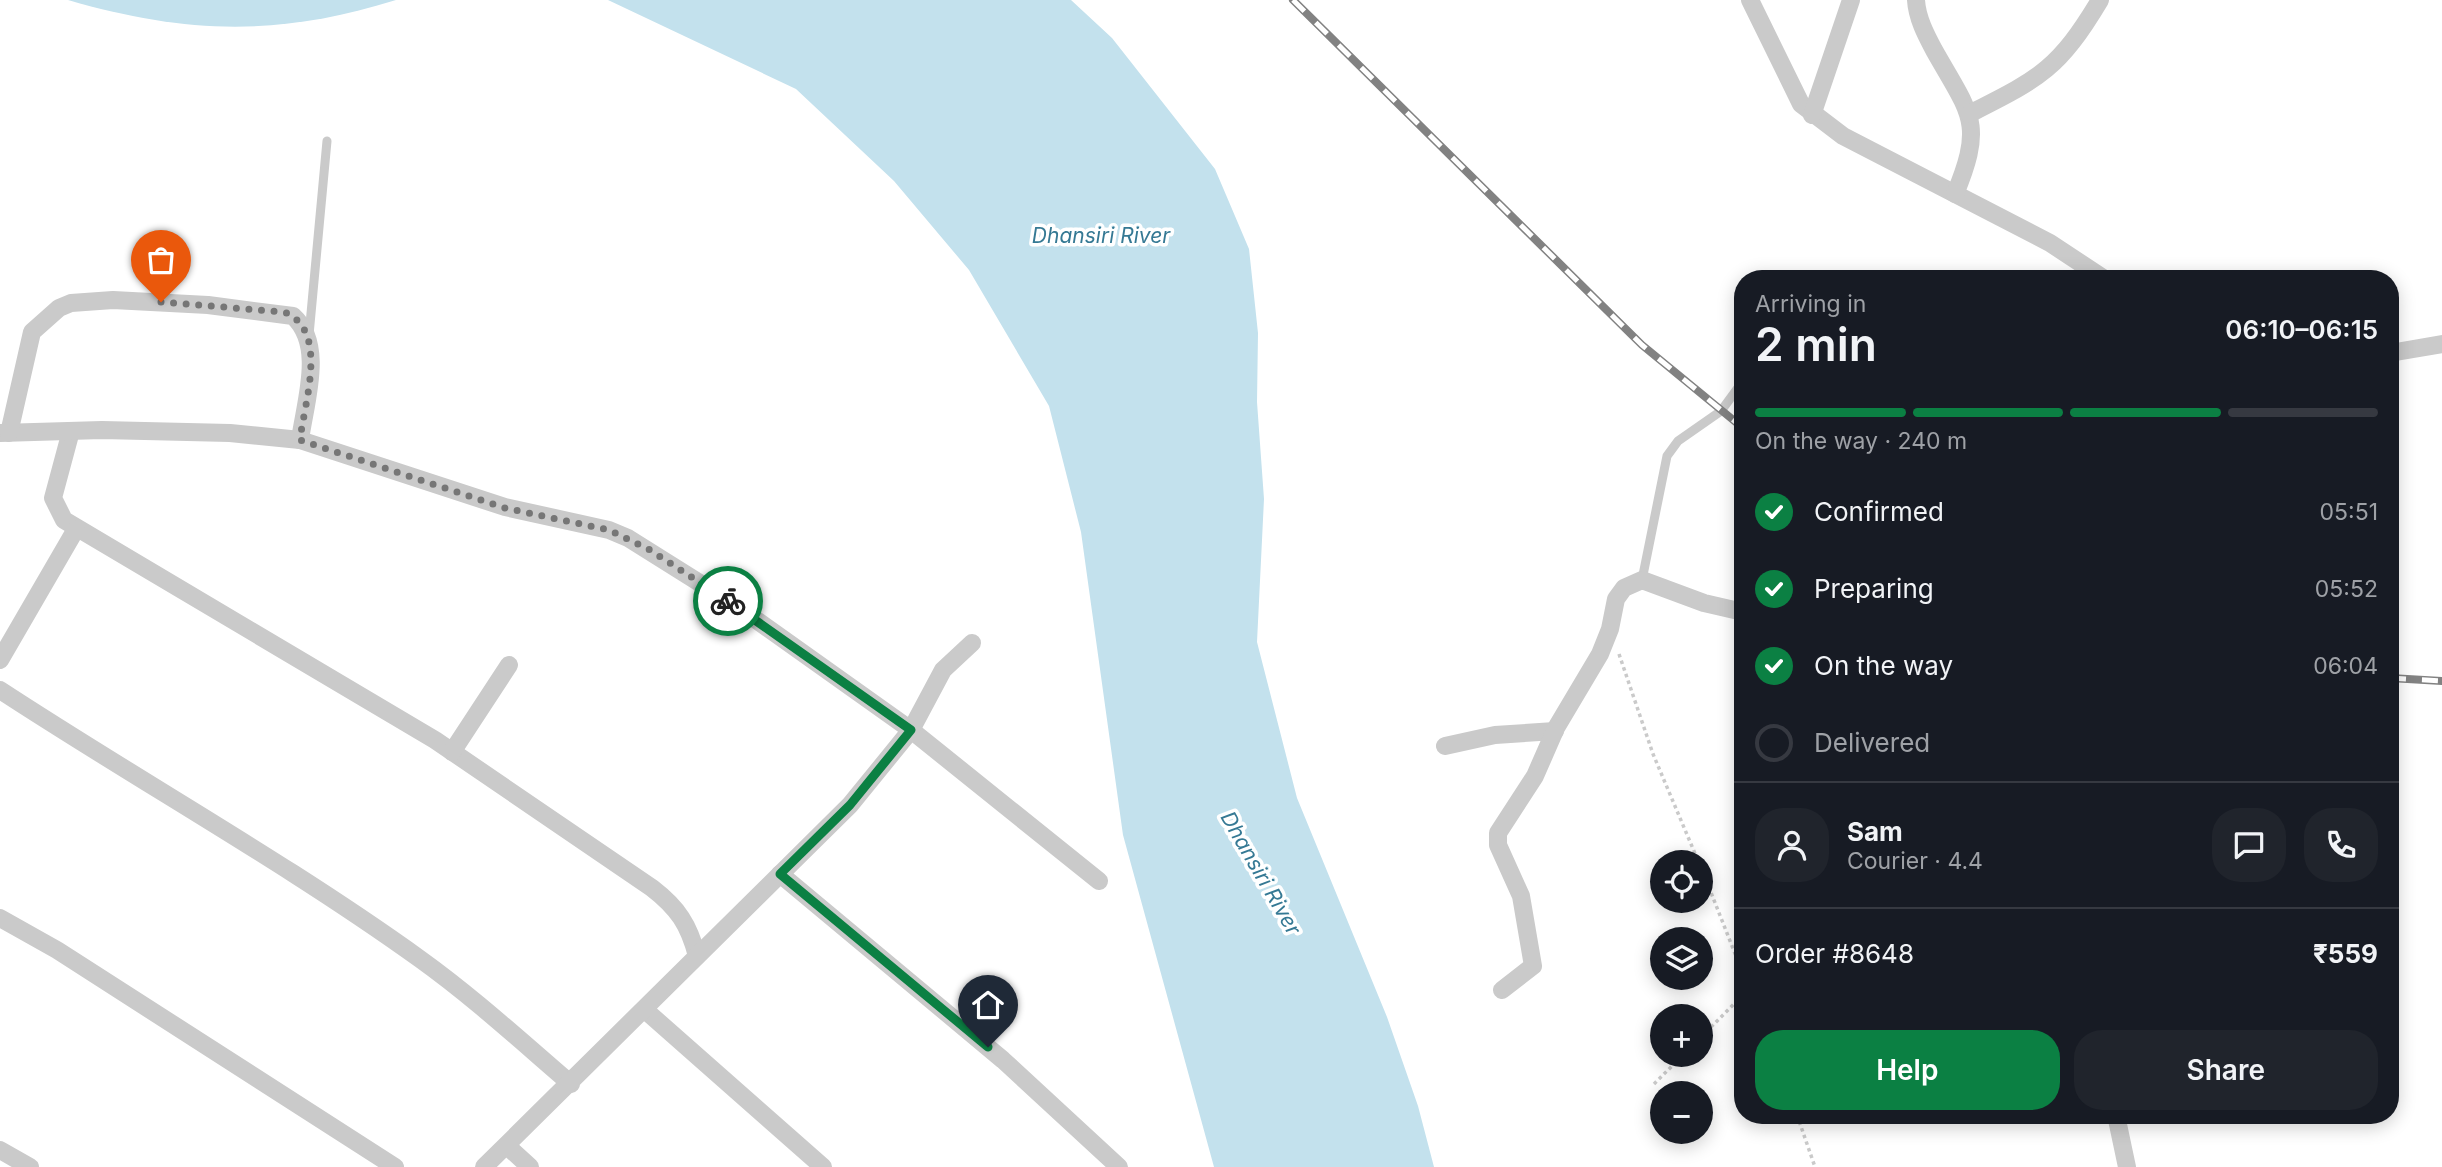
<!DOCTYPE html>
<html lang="en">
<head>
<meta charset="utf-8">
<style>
  body { margin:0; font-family:Inter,sans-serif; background:#20242c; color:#f1f3f6; height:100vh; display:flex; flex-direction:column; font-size:26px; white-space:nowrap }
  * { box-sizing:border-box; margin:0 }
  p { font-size:23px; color:#9ea1a6 }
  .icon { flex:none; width:38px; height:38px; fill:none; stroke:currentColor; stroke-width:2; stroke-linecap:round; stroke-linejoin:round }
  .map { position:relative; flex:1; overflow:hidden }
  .sheet { position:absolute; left:1734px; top:270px; width:665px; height:854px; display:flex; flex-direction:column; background:#171b24; border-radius:28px; box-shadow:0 4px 18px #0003 }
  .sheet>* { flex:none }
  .tools { position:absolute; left:1650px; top:850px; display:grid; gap:14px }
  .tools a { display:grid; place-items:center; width:63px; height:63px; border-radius:50%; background:#171b24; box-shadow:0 4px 18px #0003; font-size:35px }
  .pin { position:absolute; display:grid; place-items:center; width:60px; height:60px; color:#fff; margin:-72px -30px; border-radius:50% 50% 50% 0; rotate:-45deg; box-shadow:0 0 7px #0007 }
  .pin .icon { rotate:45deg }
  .courier { position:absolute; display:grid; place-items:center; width:70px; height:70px; margin:-35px; border:5px solid #0b8043; border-radius:50%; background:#fff; color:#222; box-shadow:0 2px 9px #0007 }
  .head em { font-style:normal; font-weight:600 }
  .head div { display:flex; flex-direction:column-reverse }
  .head { display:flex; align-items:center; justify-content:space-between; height:119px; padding:0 21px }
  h1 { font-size:46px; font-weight:600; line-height:52px }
  .bar { display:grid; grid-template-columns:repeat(4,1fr); gap:10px 7px; align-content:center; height:84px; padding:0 21px }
  .bar i { height:9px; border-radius:5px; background:#363941 }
  .bar .on { background:#0b8043 }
  .bar p { grid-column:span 4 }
  .line { display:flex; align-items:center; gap:18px; padding:0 21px; border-top:2px solid #363941 }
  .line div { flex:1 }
  .round { display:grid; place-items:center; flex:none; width:74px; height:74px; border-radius:28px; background:#20242c }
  ol { padding:0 21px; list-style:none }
  li { display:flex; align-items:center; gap:21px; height:77px }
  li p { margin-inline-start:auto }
  li .icon { padding:7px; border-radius:50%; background:#0b8043; color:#fff; stroke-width:4 }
  li:last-child { color:#9ea1a6 }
  li i { width:38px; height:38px; border:4px solid #363941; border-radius:50% }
  .button { display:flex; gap:14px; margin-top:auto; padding:14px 21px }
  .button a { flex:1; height:80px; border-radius:28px; background:#0b8043; color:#fff; font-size:28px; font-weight:600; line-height:80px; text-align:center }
  .button a+a { background:#20242c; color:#f1f3f6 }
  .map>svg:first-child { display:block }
  .water { fill:#c3e1ed }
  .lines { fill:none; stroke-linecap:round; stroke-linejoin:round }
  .path { stroke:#cacaca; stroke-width:3.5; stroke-dasharray:3.5 3.5; stroke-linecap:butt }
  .lane { stroke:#cacaca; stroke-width:9 }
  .street { stroke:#cacaca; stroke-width:18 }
  .rail-casing { stroke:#828282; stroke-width:8 }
  .rail { stroke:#fff; stroke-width:5; stroke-dasharray:16; stroke-linecap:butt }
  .done { stroke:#767676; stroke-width:7; stroke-dasharray:0 12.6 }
  .route { stroke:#0b8043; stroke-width:9 }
  .labels { text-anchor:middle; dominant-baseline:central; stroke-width:7; stroke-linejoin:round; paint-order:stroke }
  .water-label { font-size:21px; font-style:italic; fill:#357994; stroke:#fff }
</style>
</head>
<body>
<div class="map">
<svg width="2442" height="1167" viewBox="0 0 2442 1167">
  <rect width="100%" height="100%" fill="#fff"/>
  <g class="water">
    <path d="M68,0H396C278,37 185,34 68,0Z"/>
    <polygon points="608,0 1071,0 1112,38 1215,169 1249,249 1258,333 1257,402 1264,499 1257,642 1297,798 1387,1017 1418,1106 1434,1167 1214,1167 1123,835 1081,532 1049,406 969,270 894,181 796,89"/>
  </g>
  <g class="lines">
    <g class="path">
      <polyline points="1619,654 1653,754 1699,863"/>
      <polyline points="1701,867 1743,974"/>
      <polyline points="1701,1037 1743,995"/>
      <polyline points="1654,1084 1683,1055"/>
      <polyline points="1797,1115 1815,1167"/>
    </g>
    <g class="lane">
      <polyline points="309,335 327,141"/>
      <polyline points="1642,580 1667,456 1678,441 1721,411 1743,381"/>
    </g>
    <g class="street">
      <polyline points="1750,0 1801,104 1843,136 2050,243 2103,278"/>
      <path d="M1916,0C1917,18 1926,35 1934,50C1970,114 1985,122 1955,194"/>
      <path d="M1969,114C2040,78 2058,70 2100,0"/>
      <polyline points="1812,115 1851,0"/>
      <polyline points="2390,353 2442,344"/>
      <path d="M71,431L53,498L64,520L435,740L652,888C678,908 689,925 697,956"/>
      <polyline points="0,433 102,430 230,433 300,440 505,507 609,530 628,538 738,607 911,730 1099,881"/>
      <path d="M9,433L32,332L59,308L71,303L113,300L208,305L293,316C325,345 305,402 300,440"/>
      <polyline points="0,660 76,529"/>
      <path d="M0,690C139,781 285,862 420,959C473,997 522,1042 571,1084"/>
      <polyline points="1445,746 1495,735 1555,731"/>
      <polyline points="452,752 509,665"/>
      <polyline points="780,874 1003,1060 1119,1167"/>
      <polyline points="0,918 57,950 395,1167"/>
      <polyline points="1502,990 1533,966 1521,896 1498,845 1498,833 1535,776 1556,728 1600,654 1610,629 1616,599 1624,588 1642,580 1704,603 1743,612"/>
      <polyline points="645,1010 823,1167"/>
      <polyline points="2116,1115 2127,1167"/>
      <polyline points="507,1146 530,1167"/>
      <polyline points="0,1150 30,1167"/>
      <polyline points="484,1167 850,805 911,730 943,670 972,643"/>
    </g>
    <g class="rail-casing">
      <g id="rail">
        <polyline points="1293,0 1642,345 1743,428"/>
        <polyline points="2390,678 2442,681"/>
      </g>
    </g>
    <use href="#rail" class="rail"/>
  </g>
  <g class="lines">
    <path class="done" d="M161,302L284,312C330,330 304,403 300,440L505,508L609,530L650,550L728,601"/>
    <polyline class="route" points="728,601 911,730 850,805 780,874 988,1047"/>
  </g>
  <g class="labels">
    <g class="water-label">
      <text x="1101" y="235">Dhansiri River</text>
      <text transform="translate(1261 873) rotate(60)">Dhansiri River</text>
    </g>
  </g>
</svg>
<div class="tools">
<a><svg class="icon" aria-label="locate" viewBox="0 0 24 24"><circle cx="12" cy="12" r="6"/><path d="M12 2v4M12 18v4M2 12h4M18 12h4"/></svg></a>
<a><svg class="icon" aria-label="layers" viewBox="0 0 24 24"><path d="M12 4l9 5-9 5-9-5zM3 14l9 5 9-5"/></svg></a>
<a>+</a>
<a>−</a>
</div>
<div class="pin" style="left:161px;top:302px;background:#ea580c"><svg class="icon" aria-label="bag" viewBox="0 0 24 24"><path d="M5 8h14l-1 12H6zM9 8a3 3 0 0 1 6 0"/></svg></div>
<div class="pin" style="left:988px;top:1047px;background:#1f2937"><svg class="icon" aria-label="home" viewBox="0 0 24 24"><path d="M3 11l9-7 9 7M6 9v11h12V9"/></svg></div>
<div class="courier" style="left:728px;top:601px"><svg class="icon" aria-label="bike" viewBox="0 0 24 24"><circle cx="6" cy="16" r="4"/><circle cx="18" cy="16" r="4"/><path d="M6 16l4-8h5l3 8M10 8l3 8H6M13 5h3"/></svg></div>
<section class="sheet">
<div class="head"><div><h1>2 min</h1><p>Arriving in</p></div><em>06:10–06:15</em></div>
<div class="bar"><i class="on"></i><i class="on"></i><i class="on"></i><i></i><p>On the way · 240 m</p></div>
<ol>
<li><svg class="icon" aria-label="check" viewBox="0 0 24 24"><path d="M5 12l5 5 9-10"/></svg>Confirmed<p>05:51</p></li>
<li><svg class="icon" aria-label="check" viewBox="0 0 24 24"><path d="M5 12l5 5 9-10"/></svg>Preparing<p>05:52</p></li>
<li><svg class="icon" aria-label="check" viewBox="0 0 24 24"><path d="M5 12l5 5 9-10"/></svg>On the way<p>06:04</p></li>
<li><i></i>Delivered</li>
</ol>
<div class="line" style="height:126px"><a class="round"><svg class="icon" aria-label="person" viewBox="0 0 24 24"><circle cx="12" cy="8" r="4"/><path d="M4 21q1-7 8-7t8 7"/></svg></a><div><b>Sam</b><p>Courier · 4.4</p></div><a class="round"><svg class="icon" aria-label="chat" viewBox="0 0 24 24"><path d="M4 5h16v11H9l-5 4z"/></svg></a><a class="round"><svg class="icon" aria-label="phone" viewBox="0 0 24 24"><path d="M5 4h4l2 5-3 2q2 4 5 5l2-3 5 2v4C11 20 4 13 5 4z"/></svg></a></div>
<div class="line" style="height:91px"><div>Order #8648</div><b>₹559</b></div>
<div class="button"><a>Help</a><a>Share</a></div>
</section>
</div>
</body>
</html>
